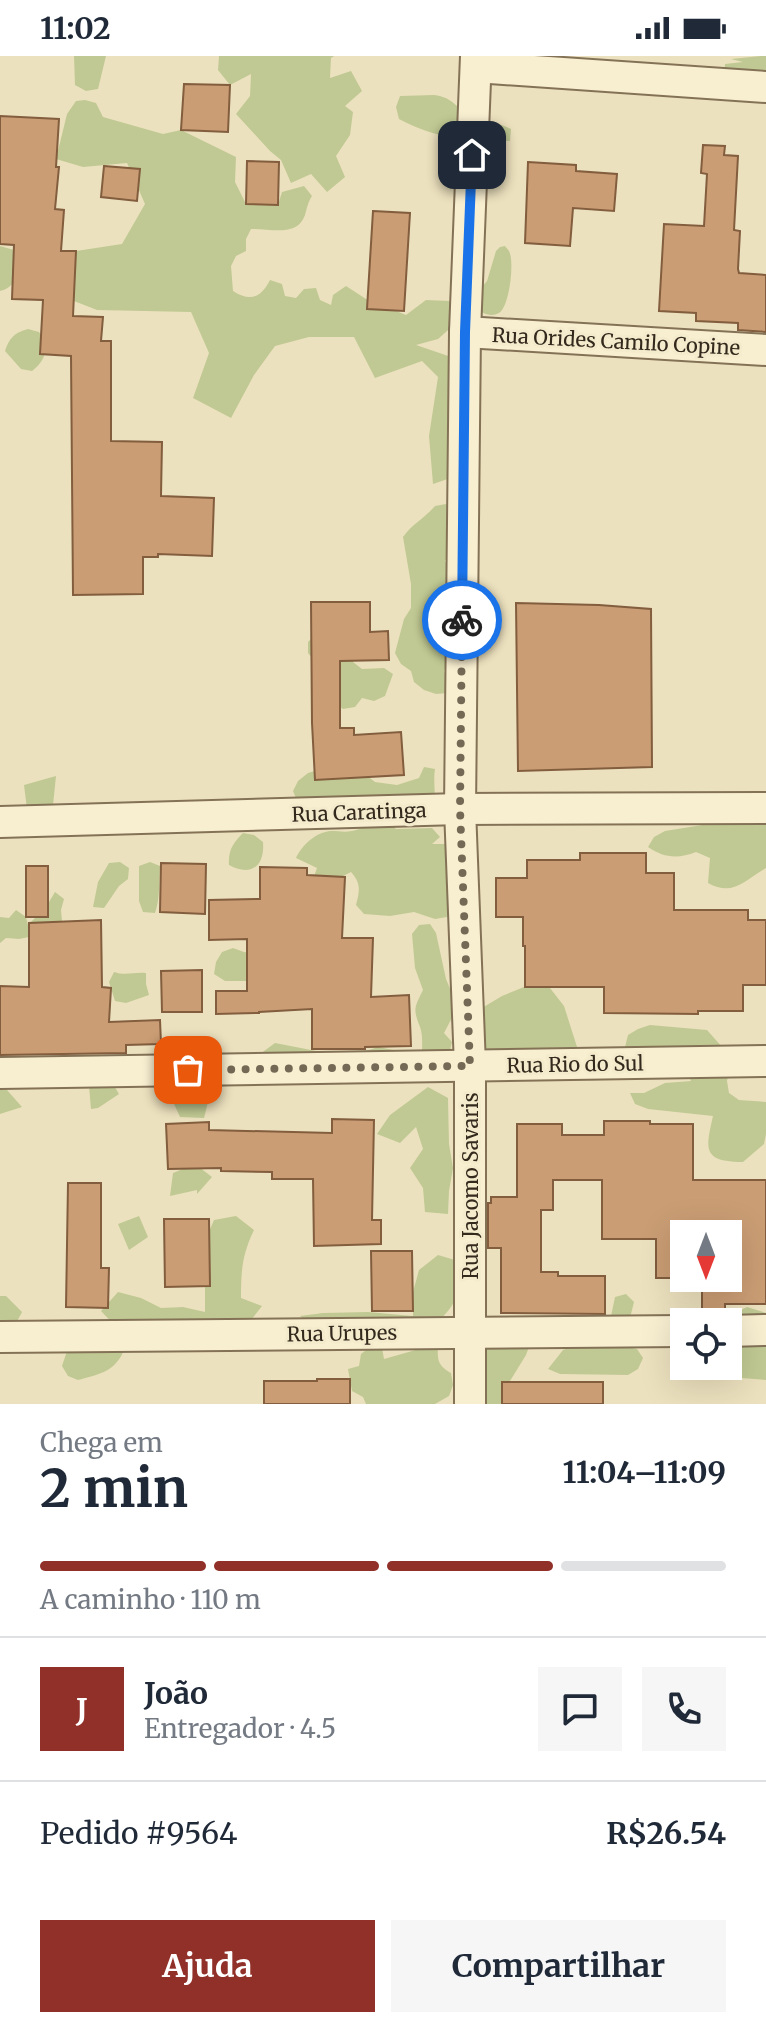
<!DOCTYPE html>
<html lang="pt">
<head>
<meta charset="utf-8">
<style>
  body { margin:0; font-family:Merriweather,serif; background:#f6f6f7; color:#1f2937; height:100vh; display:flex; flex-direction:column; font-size:30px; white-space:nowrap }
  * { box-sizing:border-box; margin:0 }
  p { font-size:26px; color:#747a83 }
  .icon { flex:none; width:44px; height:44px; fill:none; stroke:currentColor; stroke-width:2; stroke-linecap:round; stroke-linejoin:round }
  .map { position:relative; height:1348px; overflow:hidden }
  .side { display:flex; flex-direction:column; background:#fff; flex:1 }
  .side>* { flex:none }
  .needle { width:52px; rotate:180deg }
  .fabs { position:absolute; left:670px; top:1164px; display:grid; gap:16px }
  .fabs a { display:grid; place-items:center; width:72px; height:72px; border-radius:0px; background:#fff; box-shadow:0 8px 32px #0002; font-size:40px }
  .pin { position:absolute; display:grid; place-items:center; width:68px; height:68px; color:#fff; margin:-34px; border-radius:16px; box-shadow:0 4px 12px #0006 }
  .courier { position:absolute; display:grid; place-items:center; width:80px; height:80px; margin:-40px; border:6px solid #1a73e8; border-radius:50%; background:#fff; color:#222; box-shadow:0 2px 10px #0007 }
  .summary em { font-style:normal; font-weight:700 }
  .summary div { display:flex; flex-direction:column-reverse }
  .summary { display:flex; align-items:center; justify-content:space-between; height:136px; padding:0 40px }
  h1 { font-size:52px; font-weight:700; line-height:60px }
  .bar { display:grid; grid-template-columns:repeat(4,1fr); gap:12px 8px; align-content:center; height:96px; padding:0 40px }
  .bar i { height:10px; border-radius:6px; background:#e0e1e3 }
  .bar .selected { background:#912f29 }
  .bar p { grid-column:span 4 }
  .line { display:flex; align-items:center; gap:20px; padding:0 40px; border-top:2px solid #e0e1e3 }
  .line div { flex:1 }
  .round { display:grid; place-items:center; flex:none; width:84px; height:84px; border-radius:0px; background:#f6f6f7 }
  .button { display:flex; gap:16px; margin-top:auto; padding:16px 40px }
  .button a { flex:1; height:92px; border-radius:0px; background:#912f29; color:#fff; font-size:32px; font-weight:700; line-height:92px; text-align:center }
  .button a+a { background:#f6f6f7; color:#1f2937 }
  .status { display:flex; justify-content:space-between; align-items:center; height:56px; padding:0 40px; background:#fff; direction:ltr }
  .status svg { height:22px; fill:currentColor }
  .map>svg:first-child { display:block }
  .green { fill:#c0c993 }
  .building { fill:#ca9d74; stroke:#825d3e; stroke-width:2 }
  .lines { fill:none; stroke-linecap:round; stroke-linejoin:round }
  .street-casing { stroke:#847257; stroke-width:34 }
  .street { stroke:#f8eed0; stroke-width:30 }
  .done { stroke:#746955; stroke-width:8; stroke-dasharray:0 14.4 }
  .route { stroke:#1a73e8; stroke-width:10 }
  .labels { text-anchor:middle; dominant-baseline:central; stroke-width:6; stroke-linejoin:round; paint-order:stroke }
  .street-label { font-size:20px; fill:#33291c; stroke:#f4ebcd }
</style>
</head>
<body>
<div class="status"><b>11:02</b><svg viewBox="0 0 49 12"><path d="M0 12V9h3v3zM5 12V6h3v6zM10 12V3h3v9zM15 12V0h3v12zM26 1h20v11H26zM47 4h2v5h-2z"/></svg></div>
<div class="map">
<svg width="766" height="1348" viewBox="0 0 766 1348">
  <rect width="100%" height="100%" fill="#ece1be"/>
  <g class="green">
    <polygon points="74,0 106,0 98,33 86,35 75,29"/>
    <polygon points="219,0 334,0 331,2 330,22 351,15 362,35 345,50 353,56 350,79 336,100 345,121 327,136 311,118 291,127 281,104 270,95 236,58 250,40 251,18 230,29 218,14"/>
    <polygon points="761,0 766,0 766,32 724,20 725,8 743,6 731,3"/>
    <path d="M434,39C454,42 453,50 468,57C482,64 497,66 511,73L510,85C466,84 439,84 399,63L396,51L400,40Z"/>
    <path d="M85,44L96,47L103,61L163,78L181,74L236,101L235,126L246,148L278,149L282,136L304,130L312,140C308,146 307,152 305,159C297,182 269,172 251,173L246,183V195L236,200L231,210L233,235C250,246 261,242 270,224L282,228L285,240L296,242L304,233L316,232L320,244L331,249L333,239L346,230L366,243L406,259L426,244L450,245L455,268L438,283L416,289L463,305L468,416L433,428L429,380L438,321L422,305L375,322L354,281H309L275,290L254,319L231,362L193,342L209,297L191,256L97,254L74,245L76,195L122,188L145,148L127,107L83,111L56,103L67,58L76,45Z"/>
    <path d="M0,190L14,194L21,206C17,219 15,232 0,235Z"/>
    <path d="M505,190C506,192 508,193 509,195C515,206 509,252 499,257C490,262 481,256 474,252V240L487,225L496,195L500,191Z"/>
    <path d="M28,273L39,276C49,292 47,303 32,315L21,313L5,295C9,282 14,277 28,273Z"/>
    <path d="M446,448L461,465L451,495L445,505L452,515L449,605L444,615L449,626L448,637L436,638L424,634L414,626L411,615L401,608L395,597L404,563L411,552V528L403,481C412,468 425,462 435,450Z"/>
    <path d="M316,578L354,594L353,606L362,613L384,612L393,618L385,640L374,645L362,642L355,651L343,653C326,640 323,614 308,597V586Z"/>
    <path d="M424,711L435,713C433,725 436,735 434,747H298L293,735L298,725L308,717L325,712L366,719L375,726L397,729L419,722Z"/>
    <polygon points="56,720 53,749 27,753 24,729"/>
    <path d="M766,752V812C745,824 733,841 708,827L710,802L696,796C678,803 664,802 648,791L654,781L665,775L715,767Z"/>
    <path d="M387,766L396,773L432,772L440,781L432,788H453L455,852L447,861L435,863L414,856L390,860L364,858L356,849C360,835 361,827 351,816L341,821L313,823L317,812L296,802C302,789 316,776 331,775C340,775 347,777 356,774C368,771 376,767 387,766Z"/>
    <path d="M243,777L254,779L263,786C265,810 251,821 229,809C228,794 233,787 243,777Z"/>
    <polygon points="120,806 129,812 128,823 119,830 104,852 93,851 98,826 109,807"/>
    <path d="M150,806L160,810C159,826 160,843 155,857L143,856L139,845V810Z"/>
    <polygon points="55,836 64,843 61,854 62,865 54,876 19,883 6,882 0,887 0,861 9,862 16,854 26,861 28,869 36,861 48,860 49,846"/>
    <path d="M430,868L436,877L446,923L455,945V956L444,977L452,986L449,998H422C422,990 423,979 420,971C413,953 414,952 423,934L415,912L412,878L419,869Z"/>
    <polygon points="233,892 244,896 260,898 249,925 225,925 214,918 216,906 222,896"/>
    <path d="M114,916C125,920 133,916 146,917V928L149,939L126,947L115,945L109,926Z"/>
    <polygon points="524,931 550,932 564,950 578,994 485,998 482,975 482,952 502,940"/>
    <path d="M650,969L707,974L723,992L730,1012L727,1025L729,1037L739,1044L766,1046V1078L764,1088L743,1106C701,1106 706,1092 713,1060L648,1053L635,1048L630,1037H644L665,1027L691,1025L687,1014L638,999L625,991L628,979L638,973Z"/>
    <path d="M275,987L342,1000L354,999L378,991L404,996L415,1001L412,1012C404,1009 396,1007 387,1009C385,1010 378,1014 375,1014C371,1014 367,1011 363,1011C338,1007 317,1009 296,1023L284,1022L261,1012L256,1001Z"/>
    <polygon points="107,1018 119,1038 98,1052 91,1053 89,1030"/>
    <polygon points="189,1027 210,1038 204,1062 180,1061 170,1039"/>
    <polygon points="428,1031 448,1042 449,1088 453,1112 449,1135 448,1158 425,1156 423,1132 410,1112 423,1093 416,1071 400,1087 377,1078 390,1059"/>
    <polygon points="0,1034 7,1034 22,1051 0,1058"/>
    <polygon points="195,1108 212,1121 197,1138 197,1134 170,1140 173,1117"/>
    <polygon points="139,1160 148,1181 129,1194 118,1168"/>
    <path d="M236,1160L254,1174C242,1199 241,1215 241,1242L262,1250L248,1268L118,1273L101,1255L118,1236L141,1242L161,1252L183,1251L205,1256V1185L214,1164Z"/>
    <path d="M438,1199L455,1204C461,1236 461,1242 438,1266L320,1275L300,1260L323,1257L368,1256L413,1260V1236L419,1214Z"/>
    <polygon points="626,1238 634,1246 631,1258 623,1268 624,1290 637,1293 643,1302 638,1313 628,1319 560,1318 548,1313 563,1294 586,1284 610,1265 615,1241"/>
    <polygon points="0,1240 6,1240 22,1256 12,1275 0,1275"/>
    <path d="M747,1251L766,1257V1324L715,1320L711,1310H728C728,1291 730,1274 737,1256Z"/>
    <polygon points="494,1283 530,1288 526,1299 507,1330 505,1348 459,1348 470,1306"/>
    <path d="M73,1289L125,1292C116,1315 101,1318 78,1324L68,1320L62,1310L66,1298Z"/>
    <path d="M370,1291L382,1292L384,1303L426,1291H438C437,1305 439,1310 451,1317L453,1329L449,1340L435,1348H366L363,1341L352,1335L348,1313L359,1310L361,1298Z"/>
  </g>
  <g class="building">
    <polygon points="184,28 230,29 228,76 181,74"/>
    <polygon points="0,60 59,63 56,111 59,111 55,153 64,154 61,195 76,195 73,260 103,261 101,285 111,285 111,385 162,386 161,440 214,442 212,500 158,498 158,501 143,501 143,538 73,539 71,300 40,298 43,244 12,243 14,189 0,188"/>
    <polygon points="703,89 725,90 724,99 738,100 734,174 740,175 738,213 739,217 766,219 766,276 738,274 738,267 696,265 696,257 659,255 664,168 704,170 707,118 701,117"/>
    <polygon points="247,105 279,106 278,149 246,148"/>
    <polygon points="528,106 576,109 576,115 617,118 614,155 573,152 570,190 525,187"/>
    <polygon points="104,110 140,113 137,145 101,141"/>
    <polygon points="373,155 410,157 404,255 367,253"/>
    <polygon points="311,546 370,546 370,576 388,575 389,604 340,605 340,672 354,672 354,679 401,676 404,719 315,724 312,667"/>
    <polygon points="516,547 599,549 651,553 652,711 518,715"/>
    <polygon points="580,797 646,797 646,817 674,817 674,854 748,854 748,864 766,864 766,929 743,929 743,955 698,955 698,958 604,957 604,931 525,931 525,890 523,890 523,861 496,861 496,822 527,822 527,804 580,804"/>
    <polygon points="161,807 206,808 205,858 160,856"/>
    <rect x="26" y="810" width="22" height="51"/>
    <polygon points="260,811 307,812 307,819 345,821 342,882 373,882 371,941 409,939 411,990 365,991 365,993 312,993 312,953 259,956 259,957 216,958 216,935 247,935 247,883 209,884 209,844 260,843"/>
    <polygon points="101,864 102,931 111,932 109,966 160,964 161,988 126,989 126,997 0,999 0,930 29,931 29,867"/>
    <polygon points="202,914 202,956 162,956 161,915"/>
    <polygon points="332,1063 374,1064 372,1164 381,1164 381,1188 314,1190 313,1123 272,1123 272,1116 221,1115 221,1112 168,1113 166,1068 209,1066 209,1074 332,1077"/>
    <polygon points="604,1065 650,1065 650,1068 693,1068 693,1124 766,1124 766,1248 725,1248 725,1258 702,1259 702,1222 728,1222 728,1178 684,1178 684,1222 656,1222 656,1183 602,1183 602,1124 553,1124 553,1154 541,1154 541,1216 558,1216 558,1220 605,1220 605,1258 501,1257 501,1192 488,1192 488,1147 491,1147 491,1141 517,1141 517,1068 562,1068 562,1079 604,1079"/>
    <polygon points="68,1127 101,1127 101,1212 109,1212 108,1252 66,1251"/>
    <polygon points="164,1163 209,1163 210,1230 165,1231"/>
    <polygon points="371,1195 412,1195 413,1255 372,1255"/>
    <polygon points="317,1323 350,1323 350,1348 264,1348 264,1325 317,1325"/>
    <rect x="502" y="1326" width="101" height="22"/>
  </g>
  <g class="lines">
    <g class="street-casing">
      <g id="street">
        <polyline points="476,11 766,31"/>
        <polyline points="465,276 766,294"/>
        <polyline points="0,766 460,753 766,752"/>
        <polyline points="0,1017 766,1005"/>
        <polyline points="728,1275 766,1274"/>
        <polyline points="0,1281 684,1275"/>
        <polyline points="470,1348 470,1010 460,753 465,276 476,0"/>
      </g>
    </g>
    <use href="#street" class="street"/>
  </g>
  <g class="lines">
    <polyline class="done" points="188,1014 470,1010 460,753 462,564"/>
    <polyline class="route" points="462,564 465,276 472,99"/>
  </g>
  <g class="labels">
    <g class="street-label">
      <text transform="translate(616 285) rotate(3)">Rua Orides Camilo Copine</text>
      <text transform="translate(359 756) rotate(-2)">Rua Caratinga</text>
      <text transform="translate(575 1008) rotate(-1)">Rua Rio do Sul</text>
      <text transform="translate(470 1130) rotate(-90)">Rua Jacomo Savaris</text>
      <text transform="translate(342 1277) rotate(-1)">Rua Urupes</text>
    </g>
  </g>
</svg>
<div class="fabs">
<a><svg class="needle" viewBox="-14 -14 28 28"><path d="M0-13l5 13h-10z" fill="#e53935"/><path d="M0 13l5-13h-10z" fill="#747a83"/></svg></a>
<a><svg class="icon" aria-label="locate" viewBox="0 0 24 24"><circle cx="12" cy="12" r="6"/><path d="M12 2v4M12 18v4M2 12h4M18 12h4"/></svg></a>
</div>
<div class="pin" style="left:188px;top:1014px;background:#ea580c"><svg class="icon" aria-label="bag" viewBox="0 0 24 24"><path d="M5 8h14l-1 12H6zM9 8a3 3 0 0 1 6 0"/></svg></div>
<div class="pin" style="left:472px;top:99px;background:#1f2937"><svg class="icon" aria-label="home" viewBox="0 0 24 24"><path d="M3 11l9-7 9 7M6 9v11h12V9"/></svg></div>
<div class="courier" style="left:462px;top:564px"><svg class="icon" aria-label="bike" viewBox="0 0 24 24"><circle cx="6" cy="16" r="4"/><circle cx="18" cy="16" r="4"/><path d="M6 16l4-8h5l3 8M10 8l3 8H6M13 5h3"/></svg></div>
</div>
<section class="side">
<div class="summary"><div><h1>2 min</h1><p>Chega em</p></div><em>11:04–11:09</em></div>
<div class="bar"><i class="selected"></i><i class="selected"></i><i class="selected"></i><i></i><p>A caminho · 110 m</p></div>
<div class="line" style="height:144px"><b class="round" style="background:#912f29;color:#fff">J</b><div><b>João</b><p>Entregador · 4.5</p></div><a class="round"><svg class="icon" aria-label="chat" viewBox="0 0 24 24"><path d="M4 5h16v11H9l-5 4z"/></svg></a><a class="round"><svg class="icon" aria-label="phone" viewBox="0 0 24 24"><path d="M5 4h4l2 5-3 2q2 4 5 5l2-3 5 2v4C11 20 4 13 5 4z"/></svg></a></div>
<div class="line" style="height:104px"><div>Pedido #9564</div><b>R$26.54</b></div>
<div class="button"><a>Ajuda</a><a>Compartilhar</a></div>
</section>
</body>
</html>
